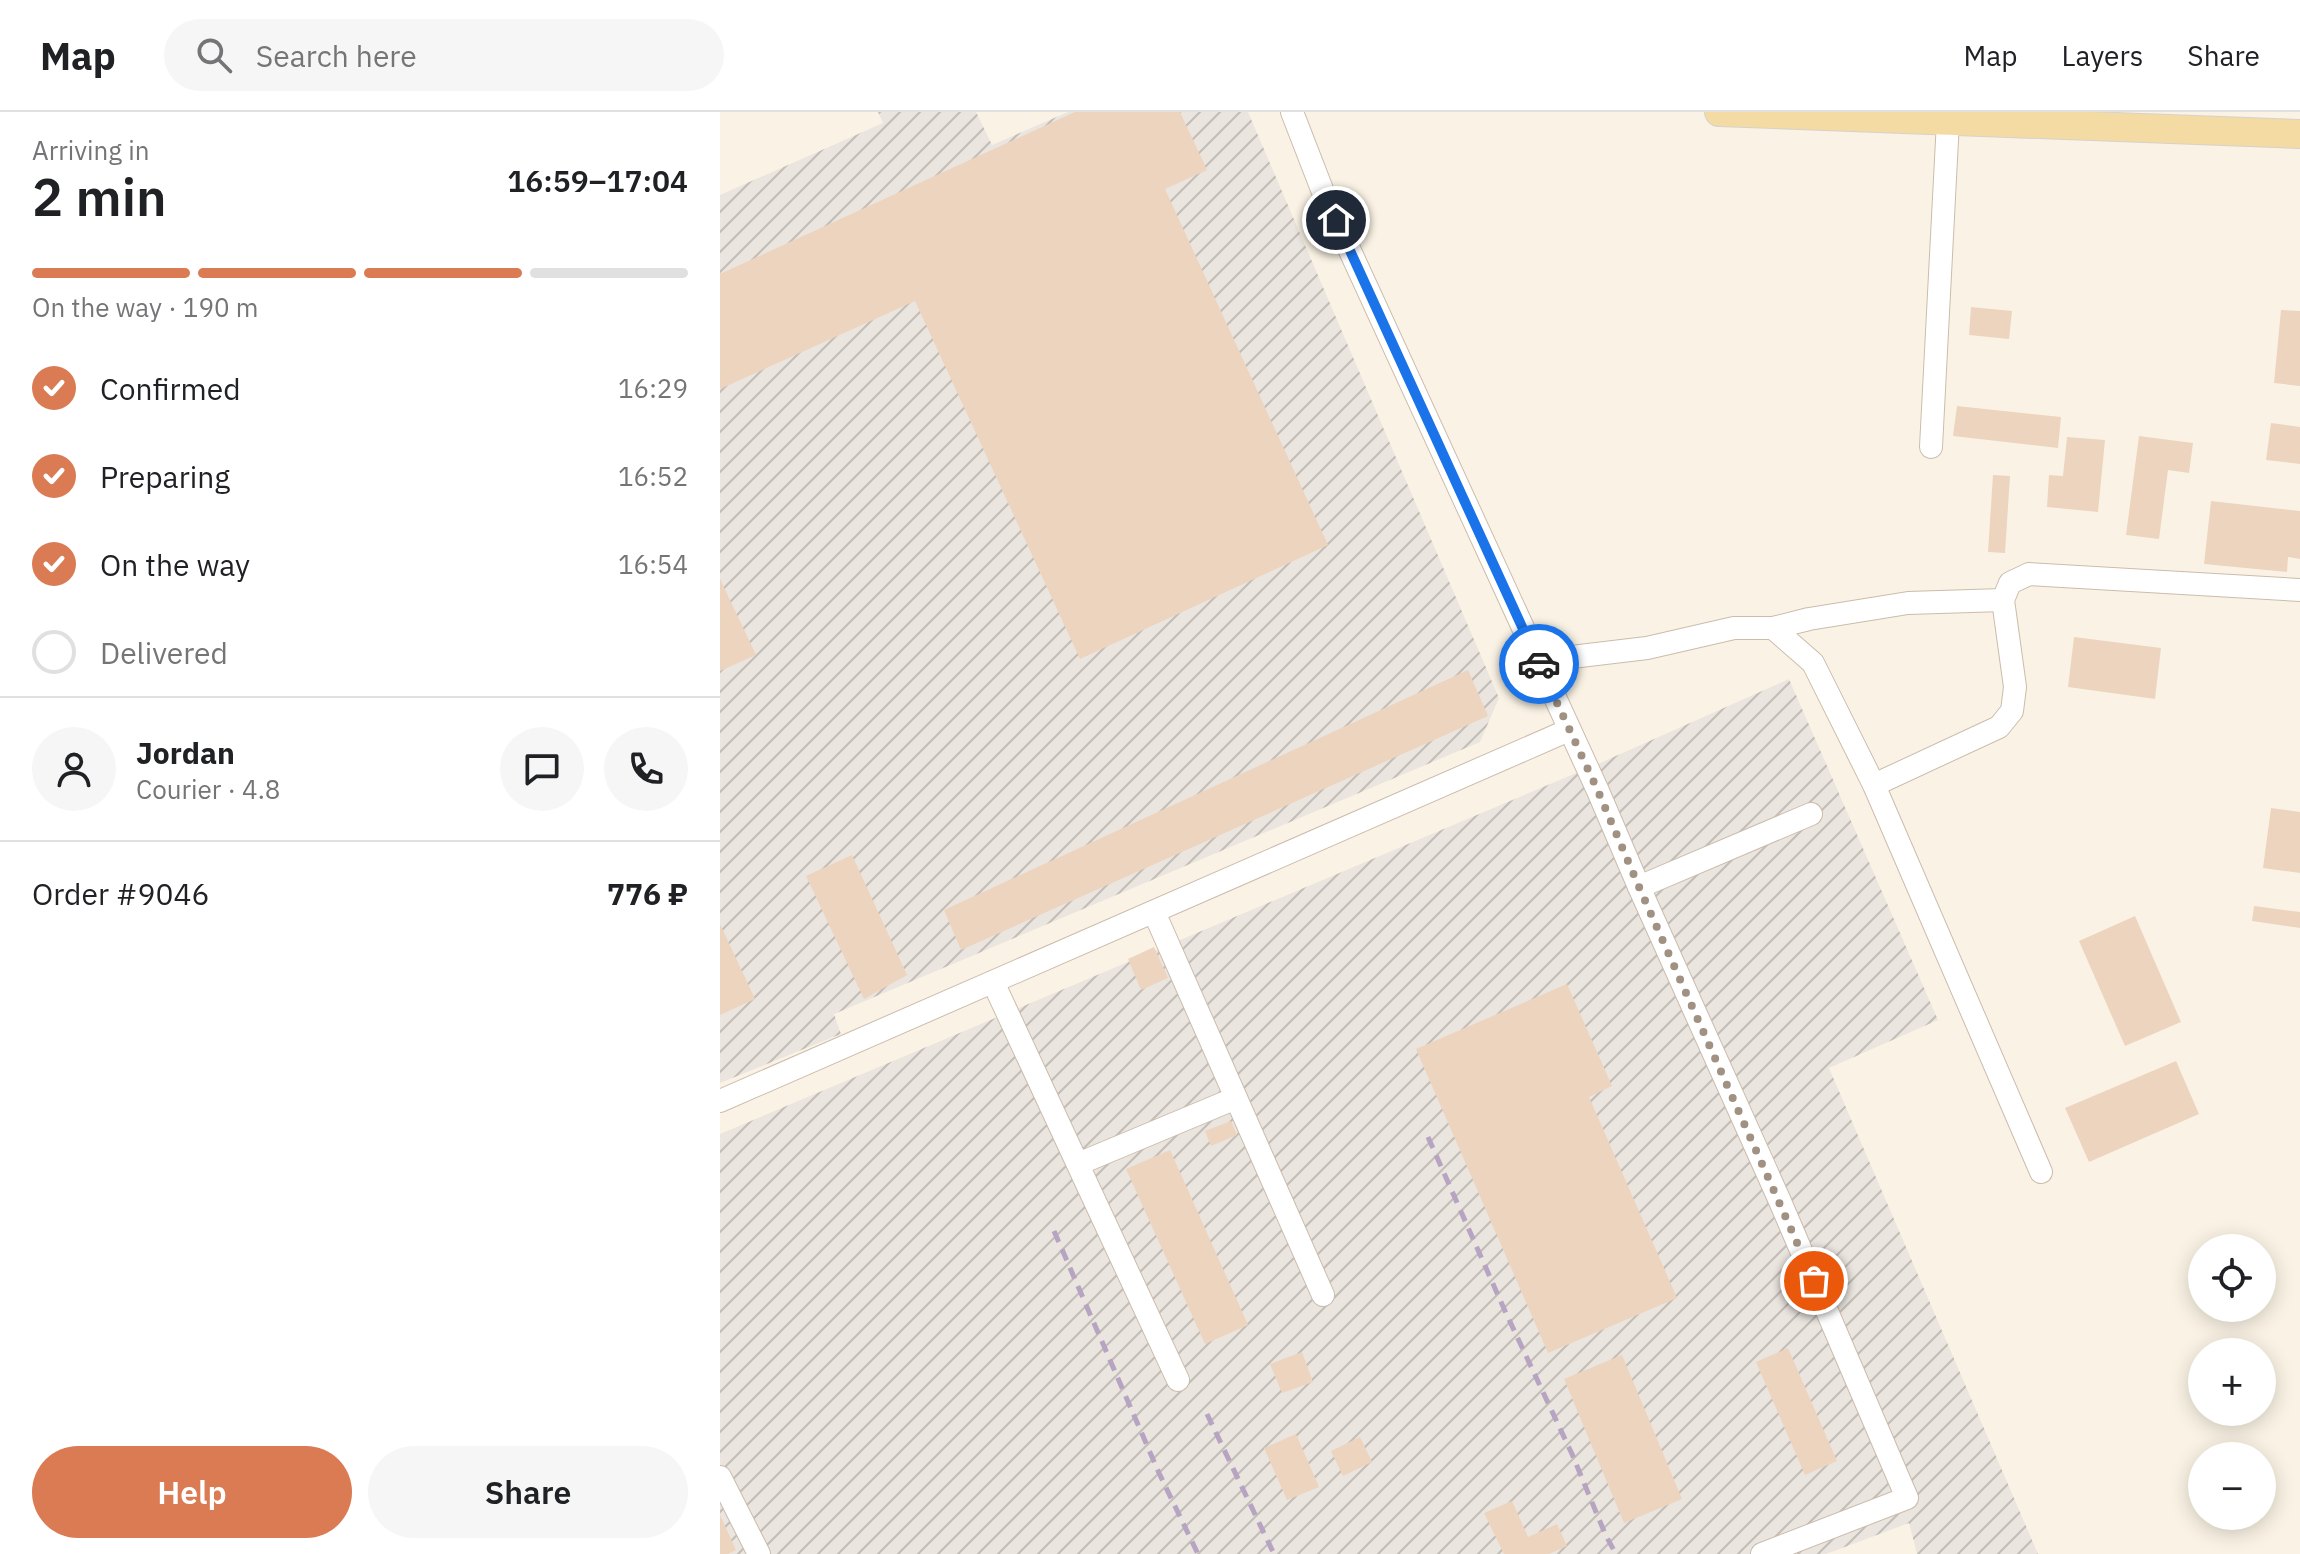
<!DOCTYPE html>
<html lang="en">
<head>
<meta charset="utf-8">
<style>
  body { margin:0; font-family:"IBM Plex Sans",sans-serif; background:#f6f6f6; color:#202124; height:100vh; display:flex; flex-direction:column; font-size:30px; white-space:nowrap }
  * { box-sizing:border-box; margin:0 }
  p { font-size:26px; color:#757577 }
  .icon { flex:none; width:44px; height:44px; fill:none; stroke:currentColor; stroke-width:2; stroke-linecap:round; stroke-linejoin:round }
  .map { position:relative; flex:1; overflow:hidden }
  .sheet { display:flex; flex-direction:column; background:#fff; width:720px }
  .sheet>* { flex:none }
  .controls { position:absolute; left:1468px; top:1122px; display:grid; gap:16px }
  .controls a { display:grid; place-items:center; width:88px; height:88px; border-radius:50%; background:#fff; box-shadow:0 4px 20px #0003; font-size:40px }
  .pin { position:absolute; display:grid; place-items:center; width:68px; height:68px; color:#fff; margin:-34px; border:4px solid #fff; border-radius:50%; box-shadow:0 2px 8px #0007 }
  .courier { position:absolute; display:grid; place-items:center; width:80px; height:80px; margin:-40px; border:6px solid #1a73e8; border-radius:50%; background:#fff; color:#222; box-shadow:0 2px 10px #0007 }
  .overview em { font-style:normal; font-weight:600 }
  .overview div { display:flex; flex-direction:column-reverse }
  .overview { display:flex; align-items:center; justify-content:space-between; height:136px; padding:0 32px }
  h1 { font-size:52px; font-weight:600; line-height:60px }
  .bar { display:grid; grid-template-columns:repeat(4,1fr); gap:12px 8px; align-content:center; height:96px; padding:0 32px }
  .bar i { height:10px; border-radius:6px; background:#e0e0e0 }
  .bar .selected { background:#da7b54 }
  .bar p { grid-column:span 4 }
  .line { display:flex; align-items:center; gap:20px; padding:0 32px; border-top:2px solid #e0e0e0 }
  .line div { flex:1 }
  .round { display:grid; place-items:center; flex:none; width:84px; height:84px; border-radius:42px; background:#f6f6f6 }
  ol { padding:0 32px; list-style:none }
  li { display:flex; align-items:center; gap:24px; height:88px }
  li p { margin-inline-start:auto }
  li .icon { padding:8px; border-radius:50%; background:#da7b54; color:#fff; stroke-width:4 }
  li:last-child { color:#757577 }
  li i { width:44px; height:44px; border:4px solid #e0e0e0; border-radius:50% }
  .action { display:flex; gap:16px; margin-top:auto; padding:16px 32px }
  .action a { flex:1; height:92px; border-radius:48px; background:#da7b54; color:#fff; font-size:32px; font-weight:600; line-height:92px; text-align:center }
  .action a+a { background:#f6f6f6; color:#202124 }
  header { display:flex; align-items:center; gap:48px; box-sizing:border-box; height:112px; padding:0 40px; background:#fff; border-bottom:2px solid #e0e0e0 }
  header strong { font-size:38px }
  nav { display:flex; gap:44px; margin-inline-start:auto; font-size:28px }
  .search { width:560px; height:72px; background:#f6f6f6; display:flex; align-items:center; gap:20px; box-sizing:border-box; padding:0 28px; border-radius:44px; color:#757577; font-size:30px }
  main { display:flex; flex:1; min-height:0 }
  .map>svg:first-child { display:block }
  .industrial { fill:url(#industrial-furrows) }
  .building { fill:#edd4bf }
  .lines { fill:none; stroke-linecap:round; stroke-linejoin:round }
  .minor-casing { stroke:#cbbcac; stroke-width:24 }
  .major-casing { stroke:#d7d1cd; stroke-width:30 }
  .minor { stroke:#fff; stroke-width:22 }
  .major { stroke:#f3dba3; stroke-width:28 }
  .rail { stroke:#b7a4c2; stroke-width:5; stroke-dasharray:12 8; stroke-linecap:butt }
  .done { stroke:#a19182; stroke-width:8; stroke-dasharray:0 14.4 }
  .route { stroke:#1a73e8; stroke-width:10 }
</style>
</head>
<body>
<header>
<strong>Map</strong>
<div class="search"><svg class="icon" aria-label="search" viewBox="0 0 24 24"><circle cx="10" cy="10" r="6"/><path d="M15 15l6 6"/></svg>Search here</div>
<nav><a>Map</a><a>Layers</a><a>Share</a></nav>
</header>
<main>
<section class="sheet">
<div class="overview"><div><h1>2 min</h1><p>Arriving in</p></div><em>16:59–17:04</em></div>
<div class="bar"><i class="selected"></i><i class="selected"></i><i class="selected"></i><i></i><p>On the way · 190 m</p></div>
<ol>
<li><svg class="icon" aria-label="check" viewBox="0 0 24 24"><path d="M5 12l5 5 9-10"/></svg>Confirmed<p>16:29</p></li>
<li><svg class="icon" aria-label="check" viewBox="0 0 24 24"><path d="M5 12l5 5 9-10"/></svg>Preparing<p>16:52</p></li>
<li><svg class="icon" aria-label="check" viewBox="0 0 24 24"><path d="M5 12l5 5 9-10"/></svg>On the way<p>16:54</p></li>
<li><i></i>Delivered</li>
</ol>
<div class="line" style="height:144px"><a class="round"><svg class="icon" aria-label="person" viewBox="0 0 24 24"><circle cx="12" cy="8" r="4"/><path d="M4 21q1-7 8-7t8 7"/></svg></a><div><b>Jordan</b><p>Courier · 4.8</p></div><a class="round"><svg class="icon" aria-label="chat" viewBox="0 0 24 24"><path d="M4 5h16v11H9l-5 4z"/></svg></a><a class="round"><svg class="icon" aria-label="phone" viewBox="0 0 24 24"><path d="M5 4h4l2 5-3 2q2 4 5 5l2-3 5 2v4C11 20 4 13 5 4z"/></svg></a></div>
<div class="line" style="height:104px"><div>Order #9046</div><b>776 ₽</b></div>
<div class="action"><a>Help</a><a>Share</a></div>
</section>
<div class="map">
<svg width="1580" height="1442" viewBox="0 0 1580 1442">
  <defs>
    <pattern id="industrial-furrows" width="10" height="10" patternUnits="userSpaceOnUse" patternTransform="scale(2)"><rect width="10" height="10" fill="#eae5df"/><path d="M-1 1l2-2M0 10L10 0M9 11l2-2" fill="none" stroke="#c2bdb7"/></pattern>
  </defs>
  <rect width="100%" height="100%" fill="#faf3e5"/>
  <g class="industrial">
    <polygon points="158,0 256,0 272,33 348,0 528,0 779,586 760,630 114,902 121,922 0,971 0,83 163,11"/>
    <polygon points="1069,567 1218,908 1109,956 1318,1442 1197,1442 1189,1411 1106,1442 0,1442 0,1022 880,651"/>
  </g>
  <g class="building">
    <polygon points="355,0 460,0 487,58 445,77 608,433 360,547 195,189 0,277 0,162"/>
    <polygon points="1251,195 1292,199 1289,227 1249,223"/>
    <polygon points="1561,198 1580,199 1580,274 1554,271"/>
    <polygon points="1237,294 1341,305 1338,336 1233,324"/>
    <polygon points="1551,311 1580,315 1580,352 1546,348"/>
    <polygon points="1419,324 1473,331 1469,361 1448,358 1439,427 1406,423"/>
    <polygon points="1347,325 1385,328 1378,400 1327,395 1329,363 1343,364"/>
    <polygon points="1273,363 1290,364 1285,441 1268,440"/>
    <polygon points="1491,389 1580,399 1580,447 1568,445 1567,460 1484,452"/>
    <polygon points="0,467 36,543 0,559"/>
    <polygon points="1354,525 1441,536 1435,587 1348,575"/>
    <polygon points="748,558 768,604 241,838 224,798"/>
    <polygon points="1551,696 1580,700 1580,761 1543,756"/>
    <polygon points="132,743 187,863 144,887 86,764"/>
    <polygon points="1534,794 1580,800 1580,816 1532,809"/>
    <polygon points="1415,804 1461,910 1405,934 1359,829"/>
    <polygon points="0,812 35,887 0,903"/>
    <polygon points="434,835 448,866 421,878 408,847"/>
    <polygon points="847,872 892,974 869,985 957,1186 828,1241 696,937"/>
    <polygon points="1456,949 1479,1002 1369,1050 1345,996"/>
    <polygon points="511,1009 517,1023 491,1034 485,1019"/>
    <polygon points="450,1038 528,1213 485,1232 406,1057"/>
    <polygon points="1068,1236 1117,1349 1085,1363 1036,1250"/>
    <polygon points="582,1240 593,1270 562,1281 550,1252"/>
    <polygon points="902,1243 962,1387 904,1411 844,1267"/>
    <polygon points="576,1322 599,1375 567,1388 544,1336"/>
    <polygon points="640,1325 652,1350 623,1364 611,1339"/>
    <polygon points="792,1389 808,1425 837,1412 847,1434 829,1442 784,1442 764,1401"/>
    <polygon points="0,1403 16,1438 8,1442 0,1442"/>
  </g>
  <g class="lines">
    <g class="minor-casing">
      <g id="minor">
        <polyline points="572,0 603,80 878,679 919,775 1059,1087 1187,1386 1042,1442"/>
        <polyline points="1211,335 1228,9"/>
        <polyline points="1053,516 1089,507 1188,491 1283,488"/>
        <polyline points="818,549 927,536 1014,516 1053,516 1093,551 1154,673 1321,1060"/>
        <polyline points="1154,673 1279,615 1292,599 1295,575 1283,488 1290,471 1309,462 1580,478"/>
        <polyline points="919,775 1091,702"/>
        <polyline points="434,800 603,1183"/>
        <polyline points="273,870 458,1268"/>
        <polyline points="0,989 849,618"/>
        <polyline points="358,1052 516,986"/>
        <polyline points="0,1365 39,1442"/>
      </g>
    </g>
    <g class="major-casing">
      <polyline id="major" points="999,0 1580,22"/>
    </g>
    <use href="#minor" class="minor"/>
    <use href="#major" class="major"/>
    <g class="rail">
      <polyline points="708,1025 785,1199 852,1342 886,1424 896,1442"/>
      <polyline points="334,1119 439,1361 478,1442"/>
      <polyline points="487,1302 554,1442"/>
    </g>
  </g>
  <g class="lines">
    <polyline class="done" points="819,552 878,679 919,775 1094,1169"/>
    <polyline class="route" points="616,108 819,552"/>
  </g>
</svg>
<div class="controls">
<a><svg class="icon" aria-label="locate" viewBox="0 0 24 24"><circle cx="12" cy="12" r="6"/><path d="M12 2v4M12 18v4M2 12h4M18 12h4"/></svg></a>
<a>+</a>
<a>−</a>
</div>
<div class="pin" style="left:1094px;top:1169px;background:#ea580c"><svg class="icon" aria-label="bag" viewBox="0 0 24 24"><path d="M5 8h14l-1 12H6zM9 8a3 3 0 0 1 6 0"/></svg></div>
<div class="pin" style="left:616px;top:108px;background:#1f2937"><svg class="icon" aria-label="home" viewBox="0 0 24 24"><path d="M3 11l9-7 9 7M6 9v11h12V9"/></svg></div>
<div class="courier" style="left:819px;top:552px"><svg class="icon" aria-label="car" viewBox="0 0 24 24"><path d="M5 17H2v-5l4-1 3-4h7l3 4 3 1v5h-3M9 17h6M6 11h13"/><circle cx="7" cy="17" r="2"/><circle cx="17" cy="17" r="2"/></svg></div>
</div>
</main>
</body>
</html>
